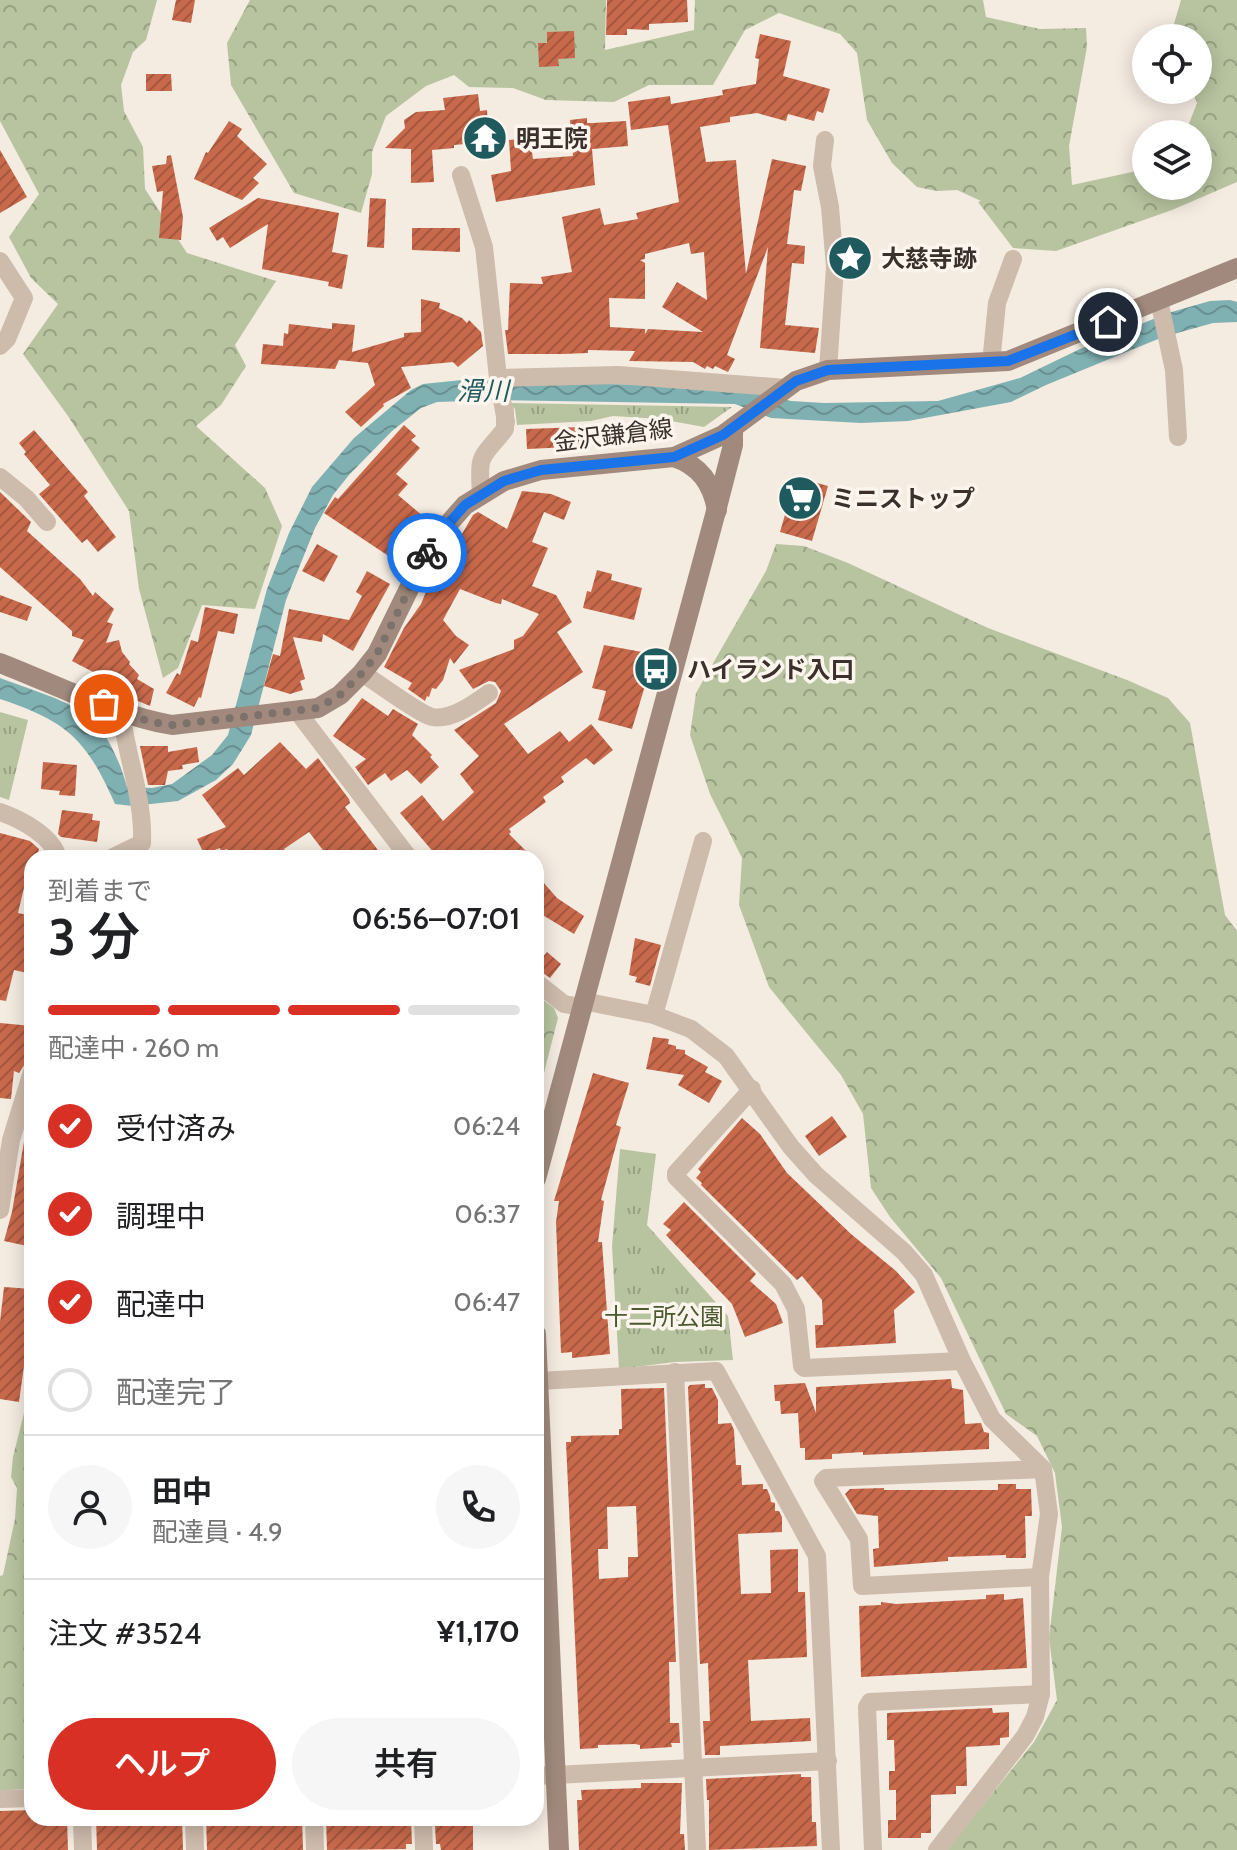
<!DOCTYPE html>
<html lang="ja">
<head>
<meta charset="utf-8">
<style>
  body { margin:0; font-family:Cabin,"Noto Sans JP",sans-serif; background:#f6f6f6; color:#202124; height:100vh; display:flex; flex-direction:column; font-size:30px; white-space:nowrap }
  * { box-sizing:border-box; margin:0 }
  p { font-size:26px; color:#757577 }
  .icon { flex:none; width:44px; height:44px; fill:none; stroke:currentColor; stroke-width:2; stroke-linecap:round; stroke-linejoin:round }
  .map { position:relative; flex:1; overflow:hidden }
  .sheet { position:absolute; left:24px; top:850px; width:520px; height:976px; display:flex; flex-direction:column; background:#fff; border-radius:24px; box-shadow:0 4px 20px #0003 }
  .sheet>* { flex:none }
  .buttons { position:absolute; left:1132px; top:24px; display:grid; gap:16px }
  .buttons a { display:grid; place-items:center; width:80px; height:80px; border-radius:50%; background:#fff; box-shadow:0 4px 20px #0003; font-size:40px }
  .pin { position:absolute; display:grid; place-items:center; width:68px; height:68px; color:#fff; margin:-34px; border:4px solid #fff; border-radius:50%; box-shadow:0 2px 8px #0007 }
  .courier { position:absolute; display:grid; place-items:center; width:80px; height:80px; margin:-40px; border:6px solid #1a73e8; border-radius:50%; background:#fff; color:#222; box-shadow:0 2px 10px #0007 }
  .overview em { font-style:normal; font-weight:600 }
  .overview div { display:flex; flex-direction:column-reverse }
  .overview { display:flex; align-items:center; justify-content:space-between; height:136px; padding:0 24px }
  h1 { font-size:52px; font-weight:600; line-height:60px }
  .bar { display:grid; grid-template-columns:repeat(4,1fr); gap:12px 8px; align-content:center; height:96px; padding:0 24px }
  .bar i { height:10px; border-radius:6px; background:#e0e0e0 }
  .bar .current { background:#d93025 }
  .bar p { grid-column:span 4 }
  .line { display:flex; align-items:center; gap:20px; padding:0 24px; border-top:2px solid #e0e0e0 }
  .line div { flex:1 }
  .round { display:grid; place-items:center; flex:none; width:84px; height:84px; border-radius:42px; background:#f6f6f6 }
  ol { padding:0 24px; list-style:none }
  li { display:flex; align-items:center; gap:24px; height:88px }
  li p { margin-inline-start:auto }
  li .icon { padding:8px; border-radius:50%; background:#d93025; color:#fff; stroke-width:4 }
  li:last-child { color:#757577 }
  li i { width:44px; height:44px; border:4px solid #e0e0e0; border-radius:50% }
  .primary-button { display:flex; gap:16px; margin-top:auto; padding:16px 24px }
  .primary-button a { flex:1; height:92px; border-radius:48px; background:#d93025; color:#fff; font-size:32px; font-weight:600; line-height:92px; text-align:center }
  .primary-button a+a { background:#f6f6f6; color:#202124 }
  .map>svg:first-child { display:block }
  .grass { fill:url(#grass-tufts) }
  .forest { fill:url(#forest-crowns) }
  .water { fill:url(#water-waves) }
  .building { fill:url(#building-hatch); fill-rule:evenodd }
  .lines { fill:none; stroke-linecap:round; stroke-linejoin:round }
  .street { stroke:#cdbbac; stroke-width:18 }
  .secondary { stroke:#a18a7d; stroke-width:20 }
  .street-bridge { stroke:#cdbbac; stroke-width:18 }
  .done { stroke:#7c716b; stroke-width:8; stroke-dasharray:0 14.4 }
  .route { stroke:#1a73e8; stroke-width:10 }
  .labels { text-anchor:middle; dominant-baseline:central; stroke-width:7; stroke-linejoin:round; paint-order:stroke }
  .poi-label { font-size:24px; font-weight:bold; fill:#3b302b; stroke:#fbf5ee; text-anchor:start }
  .street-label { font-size:24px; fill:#3b302b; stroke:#fbf5ee }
  .park-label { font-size:24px; fill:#4a5a2e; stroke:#fbf5ee }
  .water-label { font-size:26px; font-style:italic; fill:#1f5a5e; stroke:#fbf5ee }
</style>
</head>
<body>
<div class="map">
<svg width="1237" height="1850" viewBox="0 0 1237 1850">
  <defs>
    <pattern id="grass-tufts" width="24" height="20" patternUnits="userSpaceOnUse" patternTransform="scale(2)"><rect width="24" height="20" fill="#b8c4a0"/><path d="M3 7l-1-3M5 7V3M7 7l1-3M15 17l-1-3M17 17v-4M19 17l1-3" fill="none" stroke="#97a083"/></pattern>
    <pattern id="forest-crowns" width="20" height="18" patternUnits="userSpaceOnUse" patternTransform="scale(2)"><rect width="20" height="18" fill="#b8c4a0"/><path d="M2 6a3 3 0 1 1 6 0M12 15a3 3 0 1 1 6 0" fill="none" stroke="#97a083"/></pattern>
    <pattern id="water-waves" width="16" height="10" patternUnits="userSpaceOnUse" patternTransform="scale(2)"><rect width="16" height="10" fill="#7fb0b2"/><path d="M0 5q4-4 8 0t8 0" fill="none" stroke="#699091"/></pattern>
    <pattern id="building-hatch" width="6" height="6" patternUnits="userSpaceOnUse" patternTransform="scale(2)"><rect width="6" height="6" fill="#c8694b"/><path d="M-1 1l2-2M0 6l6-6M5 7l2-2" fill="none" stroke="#a4573f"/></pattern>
  </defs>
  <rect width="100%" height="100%" fill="#f4ebe1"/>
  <g class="grass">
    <polygon points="509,403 732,407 704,427 660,419 613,416 591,421 517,425 515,409"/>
    <polygon points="0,712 28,720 9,800 0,797"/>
    <polygon points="620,1149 656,1154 647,1225 728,1316 733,1360 675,1362 619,1369 612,1246"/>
  </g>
  <g class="forest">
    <polygon points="0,0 157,0 146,40 133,52 121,85 124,111 143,147 145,189 187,253 276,281 235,345 246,366 221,405 196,426 265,488 282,526 255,609 202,605 178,668 163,678 139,589 129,511 68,416 23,354 58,304 31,278 9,237 39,194 0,121"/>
    <polygon points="250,0 606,0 605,50 694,30 695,0 983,0 986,17 1040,29 1086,28 1087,47 1069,146 1072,185 1146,169 1146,186 1198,186 1198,134 1185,134 1197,103 1192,90 1198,90 1198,38 1172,38 1171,34 1181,0 1237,0 1237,182 1172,210 1056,251 1013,248 978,202 981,201 957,190 937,191 917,187 892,163 867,120 857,53 840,34 779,13 745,30 713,85 649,85 614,102 546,100 513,88 469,87 454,75 426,86 386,116 372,152 372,174 361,213 294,193 231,85 227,43"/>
    <polygon points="776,544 804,546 848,563 988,628 1127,680 1168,698 1190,723 1225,915 1237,931 1237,1850 946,1850 1034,1742 1057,1700 1049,1638 1062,1527 1055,1473 1037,1436 1006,1414 941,1278 890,1217 871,1188 863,1114 841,1075 769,987 739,905 742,858 710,794 690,735 696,693 766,571"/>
    <polygon points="536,995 554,1008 558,1018 536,1104"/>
    <polygon points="32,1381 32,1788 0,1791 0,1576 3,1575 15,1519 17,1488 11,1477 13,1457"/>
  </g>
  <path class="water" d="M1230,300L1237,302V322L1213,323L1163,337L1046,385L1011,402L908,421L861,423L771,418L735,404L495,400L437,402L421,408L392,431L349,475L333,495L315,528L286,600L251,735L233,764L216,780L178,801L133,806L115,804C87,740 67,721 0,699V678C72,705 104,706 127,787L152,788L172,784L212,755L228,735L267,589L289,533L312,487L354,438L411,390L423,384L462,380L723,387L753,390L791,401L824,403L938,401L1020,378L1080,349L1168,313L1210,301Z"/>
  <g class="building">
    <polygon points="176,0 195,0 191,23 172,20"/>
    <polygon points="607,0 687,0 688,22 649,24 649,30 627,29 627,35 606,35"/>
    <polygon points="574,31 575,58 558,59 559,66 539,67 538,43 547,43 547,32"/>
    <path d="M760,34L791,41L783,76L830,89L823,113L817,111L814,121L788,114L786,121L757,113L730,117V122L700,127L706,162L736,160L746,274L772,159L806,166L801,191L794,190L787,244L805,246L804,264L792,263L785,325L819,328L815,353L760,348L768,247L727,355L735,359L728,372L715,366L713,369L707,366L705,369L693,362L629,361L635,351L588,350V353L562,354H508L505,330H508L510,283L543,284L541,277L572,272L562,217L600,208L604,225L638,219L636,213L679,202L668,125L631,130L628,102L670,96L671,104L723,95L722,90L756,84L759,59L755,58ZM689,243L691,254L704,252L707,300L677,282L662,307L703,332L648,329L645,334V329L610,327L609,298L645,299V263L640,260L645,259V254Z"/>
    <polygon points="146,74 171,74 172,91 146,91"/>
    <polygon points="478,94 480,111 487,110 489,142 454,145 454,148 432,150 434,182 411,183 411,149 385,148 405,128 404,120 416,112 445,110 443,98"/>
    <polygon points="587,118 587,123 593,123 626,121 628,146 592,149 595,185 496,202 491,175 511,171 509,140 530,138 533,159 573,156 570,120"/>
    <polygon points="229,121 242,129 237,136 267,164 253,178 259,183 242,200 194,179 206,152 208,153"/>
    <polygon points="0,150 27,197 0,213"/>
    <polygon points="171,155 183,217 181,240 159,238 163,191 157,192 152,166 166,164 167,156"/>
    <polygon points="258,198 339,213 332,252 348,255 342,289 328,286 329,282 262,269 268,224 230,248 223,237 217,241 209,228"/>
    <polygon points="370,198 386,199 384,248 367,247"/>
    <polygon points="412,228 460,228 460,252 412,250"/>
    <polygon points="421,299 440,303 439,308 462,318 467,323 469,320 481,332 483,346 458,367 453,362 401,367 411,388 383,404 384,406 361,427 345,412 375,385 368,363 339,360 335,369 261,364 263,344 283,346 284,333 288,334 289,324 332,329 332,323 355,325 352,352 404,337 404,333 421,332"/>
    <polygon points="404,425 416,436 411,440 420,448 396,474 408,484 398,495 430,522 417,538 409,531 390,557 324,513 335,497 338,499"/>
    <polygon points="582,427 583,444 570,445 570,447 527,449 526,429"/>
    <polygon points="34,430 88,492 84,496 116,537 98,552 87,539 82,543 39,494 50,485 24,454 26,452 19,443"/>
    <polygon points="796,477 828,486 812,541 780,532"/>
    <polygon points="522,491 551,494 571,502 564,520 544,512 532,542 548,548 532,586 556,595 572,622 557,632 583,672 504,724 528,754 560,731 569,742 591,724 613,750 594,765 586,758 561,777 564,782 543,797 546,802 509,829 511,832 509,834 533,858 444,858 438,851 435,854 400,813 422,795 443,821 474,792 460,774 479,756 454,730 496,703 501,691 495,682 489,681 473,689 459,670 514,649 514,640 523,636 539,614 502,599 501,604 496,603 460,589 443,620 456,636 469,645 454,664 450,658 443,680 436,689 432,688 429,697 427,696 425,701 408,689 412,683 384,667 404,628 421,604 428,587 438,589 456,558 447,552 456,537 459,539 473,515 478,512 507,529"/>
    <polygon points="0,492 31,522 27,531 80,579 93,596 95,592 114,609 107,622 113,624 106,643 119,640 122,652 130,662 129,664 139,675 137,679 154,689 150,706 119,693 120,690 95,673 72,661 84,640 72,636 72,631 0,567"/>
    <polygon points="317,544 338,556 324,582 302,571"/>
    <polygon points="597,570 612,574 611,580 642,588 634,620 583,608 587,591 591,592"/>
    <polygon points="367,571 390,584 353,651 323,634 322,642 293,637 305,679 300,681 303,690 290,694 264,686 273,654 280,656 289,609 349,620 362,596 356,592"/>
    <polygon points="0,595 32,607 27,621 0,612"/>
    <polygon points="205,607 238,614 234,634 218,631 201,698 199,697 194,707 166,693 177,673 180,675 191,640 198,642"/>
    <polygon points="604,645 642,652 641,656 653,659 632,729 598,720 606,691 592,688"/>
    <polygon points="362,698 388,716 393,709 418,724 412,735 432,755 430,757 439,767 421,784 407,770 391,781 385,773 368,785 355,767 366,759 333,736"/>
    <polygon points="280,742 306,769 318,758 349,799 350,803 345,807 384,858 329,858 309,832 284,849 289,858 230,858 227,849 221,851 220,848 204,854 197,839 226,827 202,795 238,768 244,775"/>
    <polygon points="140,746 168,746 168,752 197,747 199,762 182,765 183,769 168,771 165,785 148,785"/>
    <polygon points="43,762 77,765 75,796 59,795 60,791 41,789"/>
    <polygon points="62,810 93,814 92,820 100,821 97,842 61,837 58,834"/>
    <polygon points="0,833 30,841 39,849 37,858 32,858 32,873 28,871 18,913 32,916 32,974 14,970 6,1001 0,1000"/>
    <polygon points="536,874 557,898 584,916 574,934 536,911"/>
    <polygon points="635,938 661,945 650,986 635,982 637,977 629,975"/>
    <polygon points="547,952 561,964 550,978 536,968 536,965"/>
    <polygon points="0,1023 32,1026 32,1040 27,1061 19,1073 14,1071 11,1099 0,1098"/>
    <polygon points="653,1037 669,1039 668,1044 676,1046 676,1049 685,1050 685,1054 708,1067 705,1072 722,1081 709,1103 678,1085 684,1075 646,1069"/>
    <polygon points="593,1073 629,1083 616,1125 621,1127 601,1200 604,1201 598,1242 602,1242 610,1354 572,1358 572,1352 561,1353 556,1222 559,1201 554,1201"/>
    <polygon points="832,1116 847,1137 819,1156 805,1136"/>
    <polygon points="742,1118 760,1134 787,1173 851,1234 896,1271 915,1292 894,1310 896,1343 816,1348 815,1325 823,1325 822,1300 802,1276 797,1280 701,1185 702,1183 696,1178 701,1172 698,1169"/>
    <polygon points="25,1136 32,1137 32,1247 4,1241 12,1212"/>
    <polygon points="684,1202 756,1274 750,1281 776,1304 783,1323 745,1337 732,1304 666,1235 671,1230 663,1224"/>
    <polygon points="4,1287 32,1289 32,1345 27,1344 19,1402 0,1399 0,1322"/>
    <polygon points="951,1379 952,1388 963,1390 965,1424 981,1423 984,1432 989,1433 989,1449 863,1455 863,1452 832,1454 832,1459 805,1460 805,1448 800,1448 798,1413 781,1414 780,1401 775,1401 774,1385 805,1383 816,1413 816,1387"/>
    <polygon points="705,1384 705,1388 712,1388 718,1400 718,1424 731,1423 734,1430 736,1465 741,1465 742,1485 763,1484 763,1489 767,1489 770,1496 771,1502 775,1503 775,1511 779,1511 782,1517 782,1532 738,1534 741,1594 771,1593 770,1550 798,1549 798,1592 805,1592 807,1657 748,1660 751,1721 810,1718 811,1741 720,1746 720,1755 705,1755 703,1721 710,1721 708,1663 700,1664 688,1387 690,1385"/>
    <path d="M664,1388L676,1662H669L670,1723H679L680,1743H671L672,1747L640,1749V1745L635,1744L598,1745V1748L580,1749L566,1442H571V1436L619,1435V1429H622L621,1389ZM636,1506L638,1557H628V1577L599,1579L598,1549H608L607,1507Z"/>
    <polygon points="998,1484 1016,1484 1016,1489 1031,1489 1032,1516 1025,1516 1026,1558 1006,1558 1006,1555 948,1557 948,1561 874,1567 873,1549 879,1548 878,1516 857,1514 845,1494 850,1489 884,1488 884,1490 998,1490"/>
    <polygon points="1004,1594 1004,1600 1023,1598 1027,1668 861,1677 859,1606 881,1605 881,1602 896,1604 986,1599 986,1595"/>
    <polygon points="992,1708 993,1713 1009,1712 1009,1737 1000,1738 1000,1745 966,1747 967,1786 956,1786 956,1794 931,1795 931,1833 921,1833 921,1838 888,1838 888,1820 896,1820 896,1790 889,1790 889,1771 895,1771 894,1740 887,1740 887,1713"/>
    <polygon points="801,1774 801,1777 811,1777 812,1822 816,1822 817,1846 709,1850 709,1800 707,1800 706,1779"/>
    <polygon points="641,1783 682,1783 680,1834 684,1834 685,1850 579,1850 577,1800 582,1800 581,1790 641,1788"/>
    <polygon points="32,1810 32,1818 67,1818 68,1850 0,1850 0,1811"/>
    <polygon points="96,1818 182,1818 183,1850 97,1850"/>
    <polygon points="206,1818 302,1818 303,1850 207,1850"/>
    <polygon points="326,1818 411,1818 412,1844 406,1844 406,1849 327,1850"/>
    <polygon points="473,1825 473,1850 441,1850 440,1844 436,1844 435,1826"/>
  </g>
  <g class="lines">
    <g class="street">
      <polyline points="825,140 822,166 830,207 835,267 828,370"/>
      <polyline points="461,175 484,247 498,378 618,375 786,388"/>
      <polyline points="0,261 24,298 7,339 0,346"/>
      <polyline points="1159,300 1174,370 1178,437"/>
      <polyline points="991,363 997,303 1013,259"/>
      <polyline points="0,477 26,498 47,522"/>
      <path d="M481,494C478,451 481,460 505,429V411V416"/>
      <path d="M362,673C375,681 421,715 432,717C451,721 475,703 489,693"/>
      <polyline points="297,711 409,858"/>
      <path d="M0,812C20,819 53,836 58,858"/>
      <path d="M111,858L142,843C144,799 126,755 121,711"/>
      <polyline points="536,982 564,1004 581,1007"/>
      <polyline points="583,1001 654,1015 691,1029 726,1056 791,1147 816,1175 904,1252 924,1275 962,1361 992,1419 1043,1469 1049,1514 1040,1577 1041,1694 1035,1717 1025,1736 937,1850"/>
      <polyline points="654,1015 703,841"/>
      <polyline points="752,1089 676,1173 676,1177 783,1284 796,1309 802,1366 804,1368 962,1361"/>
      <polyline points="0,1210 11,1140 32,1072"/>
      <polyline points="675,1372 697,1850"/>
      <polyline points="539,1381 716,1371 817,1556 831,1850"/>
      <polyline points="1040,1577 862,1586 859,1539 823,1481 826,1478 1043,1469"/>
      <polyline points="536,1776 828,1761"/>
      <polyline points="0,1799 32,1798"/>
      <polyline points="82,1818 83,1850"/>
      <polyline points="194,1818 195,1850"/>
      <polyline points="314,1818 315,1850"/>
      <polyline points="423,1818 424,1850"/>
      <polyline points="873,1850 867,1707 870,1702 1041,1694"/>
    </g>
    <g class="secondary">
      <path d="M674,457C700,466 712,483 717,510"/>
      <path d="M0,663C52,683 117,716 172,725L318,708L340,695L362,673L377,654L425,556L443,530L465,505L504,481L541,470L674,457L723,435L796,381L828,370L1008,361L1237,268"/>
      <polyline points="536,1179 715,515 733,445 733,428"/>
      <polyline points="536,1334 559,1850"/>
    </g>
    <polyline class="street-bridge" points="498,378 506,422"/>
  </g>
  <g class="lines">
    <polyline class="done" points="104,704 150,722 172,725 318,708 340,695 362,673 377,654 427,553"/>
    <polyline class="route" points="427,553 443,530 465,505 504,481 541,470 674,457 723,435 796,381 828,370 1008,361 1108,322"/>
  </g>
  <defs>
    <g id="temple-disc" transform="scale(2.3)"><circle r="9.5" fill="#1f5a5e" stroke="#fbf5ee"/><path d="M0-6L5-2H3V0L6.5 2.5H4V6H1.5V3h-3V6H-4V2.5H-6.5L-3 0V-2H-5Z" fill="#fff"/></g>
    <g id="sight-disc" transform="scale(2.3)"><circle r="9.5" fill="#1f5a5e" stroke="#fbf5ee"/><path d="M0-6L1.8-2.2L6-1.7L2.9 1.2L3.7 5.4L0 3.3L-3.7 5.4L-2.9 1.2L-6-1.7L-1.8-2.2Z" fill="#fff"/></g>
    <g id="supermarket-disc" transform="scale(2.3)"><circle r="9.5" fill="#1f5a5e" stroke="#fbf5ee"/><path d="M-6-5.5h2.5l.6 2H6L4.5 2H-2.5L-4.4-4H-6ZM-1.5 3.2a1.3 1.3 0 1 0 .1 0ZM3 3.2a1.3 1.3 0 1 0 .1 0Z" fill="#fff"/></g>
    <g id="bus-disc" transform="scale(2.3)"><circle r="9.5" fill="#1f5a5e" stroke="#fbf5ee"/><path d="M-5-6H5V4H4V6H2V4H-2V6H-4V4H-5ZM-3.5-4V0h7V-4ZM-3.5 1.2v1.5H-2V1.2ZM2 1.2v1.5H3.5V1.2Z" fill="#fff"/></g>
  </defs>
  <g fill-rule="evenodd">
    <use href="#temple-disc" x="485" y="138"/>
    <use href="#sight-disc" x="850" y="258"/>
    <use href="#supermarket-disc" x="800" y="498"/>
    <use href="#bus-disc" x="656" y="669"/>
  </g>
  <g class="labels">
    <g class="poi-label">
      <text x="516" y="138">明王院</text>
      <text x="881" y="258">大慈寺跡</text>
      <text x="831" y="498">ミニストップ</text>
      <text x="687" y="669">ハイランド入口</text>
    </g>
    <g class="street-label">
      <text transform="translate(613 435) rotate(-7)">金沢鎌倉線</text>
    </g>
    <g class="park-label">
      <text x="664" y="1316">十二所公園</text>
    </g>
    <g class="water-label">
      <text x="483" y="391">滑川</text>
    </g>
  </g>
</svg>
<div class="buttons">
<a><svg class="icon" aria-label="locate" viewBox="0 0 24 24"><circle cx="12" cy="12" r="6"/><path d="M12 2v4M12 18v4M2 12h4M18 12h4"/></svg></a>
<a><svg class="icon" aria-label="layers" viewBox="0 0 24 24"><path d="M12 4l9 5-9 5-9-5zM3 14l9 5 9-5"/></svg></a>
</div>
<div class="pin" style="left:104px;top:704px;background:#ea580c"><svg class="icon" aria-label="bag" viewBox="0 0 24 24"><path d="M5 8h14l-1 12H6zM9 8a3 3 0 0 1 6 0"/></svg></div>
<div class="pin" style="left:1108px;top:322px;background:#1f2937"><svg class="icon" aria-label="home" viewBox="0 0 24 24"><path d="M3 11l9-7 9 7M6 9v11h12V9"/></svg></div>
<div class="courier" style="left:427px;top:553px"><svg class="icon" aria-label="bike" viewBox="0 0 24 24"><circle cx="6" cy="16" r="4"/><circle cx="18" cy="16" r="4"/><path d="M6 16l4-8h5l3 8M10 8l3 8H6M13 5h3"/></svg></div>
<section class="sheet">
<div class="overview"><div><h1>3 分</h1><p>到着まで</p></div><em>06:56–07:01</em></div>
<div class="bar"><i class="current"></i><i class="current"></i><i class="current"></i><i></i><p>配達中 · 260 m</p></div>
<ol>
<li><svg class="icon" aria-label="check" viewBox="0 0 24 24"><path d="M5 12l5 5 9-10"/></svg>受付済み<p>06:24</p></li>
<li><svg class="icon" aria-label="check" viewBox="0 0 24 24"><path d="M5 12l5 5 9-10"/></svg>調理中<p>06:37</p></li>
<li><svg class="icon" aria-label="check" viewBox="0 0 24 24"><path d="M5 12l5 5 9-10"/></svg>配達中<p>06:47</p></li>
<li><i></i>配達完了</li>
</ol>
<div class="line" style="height:144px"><a class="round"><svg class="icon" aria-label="person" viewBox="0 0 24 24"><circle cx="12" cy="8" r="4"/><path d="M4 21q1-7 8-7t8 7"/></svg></a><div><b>田中</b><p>配達員 · 4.9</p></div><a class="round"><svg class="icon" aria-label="phone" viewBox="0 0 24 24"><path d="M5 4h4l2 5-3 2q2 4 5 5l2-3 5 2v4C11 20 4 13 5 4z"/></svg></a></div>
<div class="line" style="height:104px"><div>注文 #3524</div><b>¥1,170</b></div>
<div class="primary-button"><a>ヘルプ</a><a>共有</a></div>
</section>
</div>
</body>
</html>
